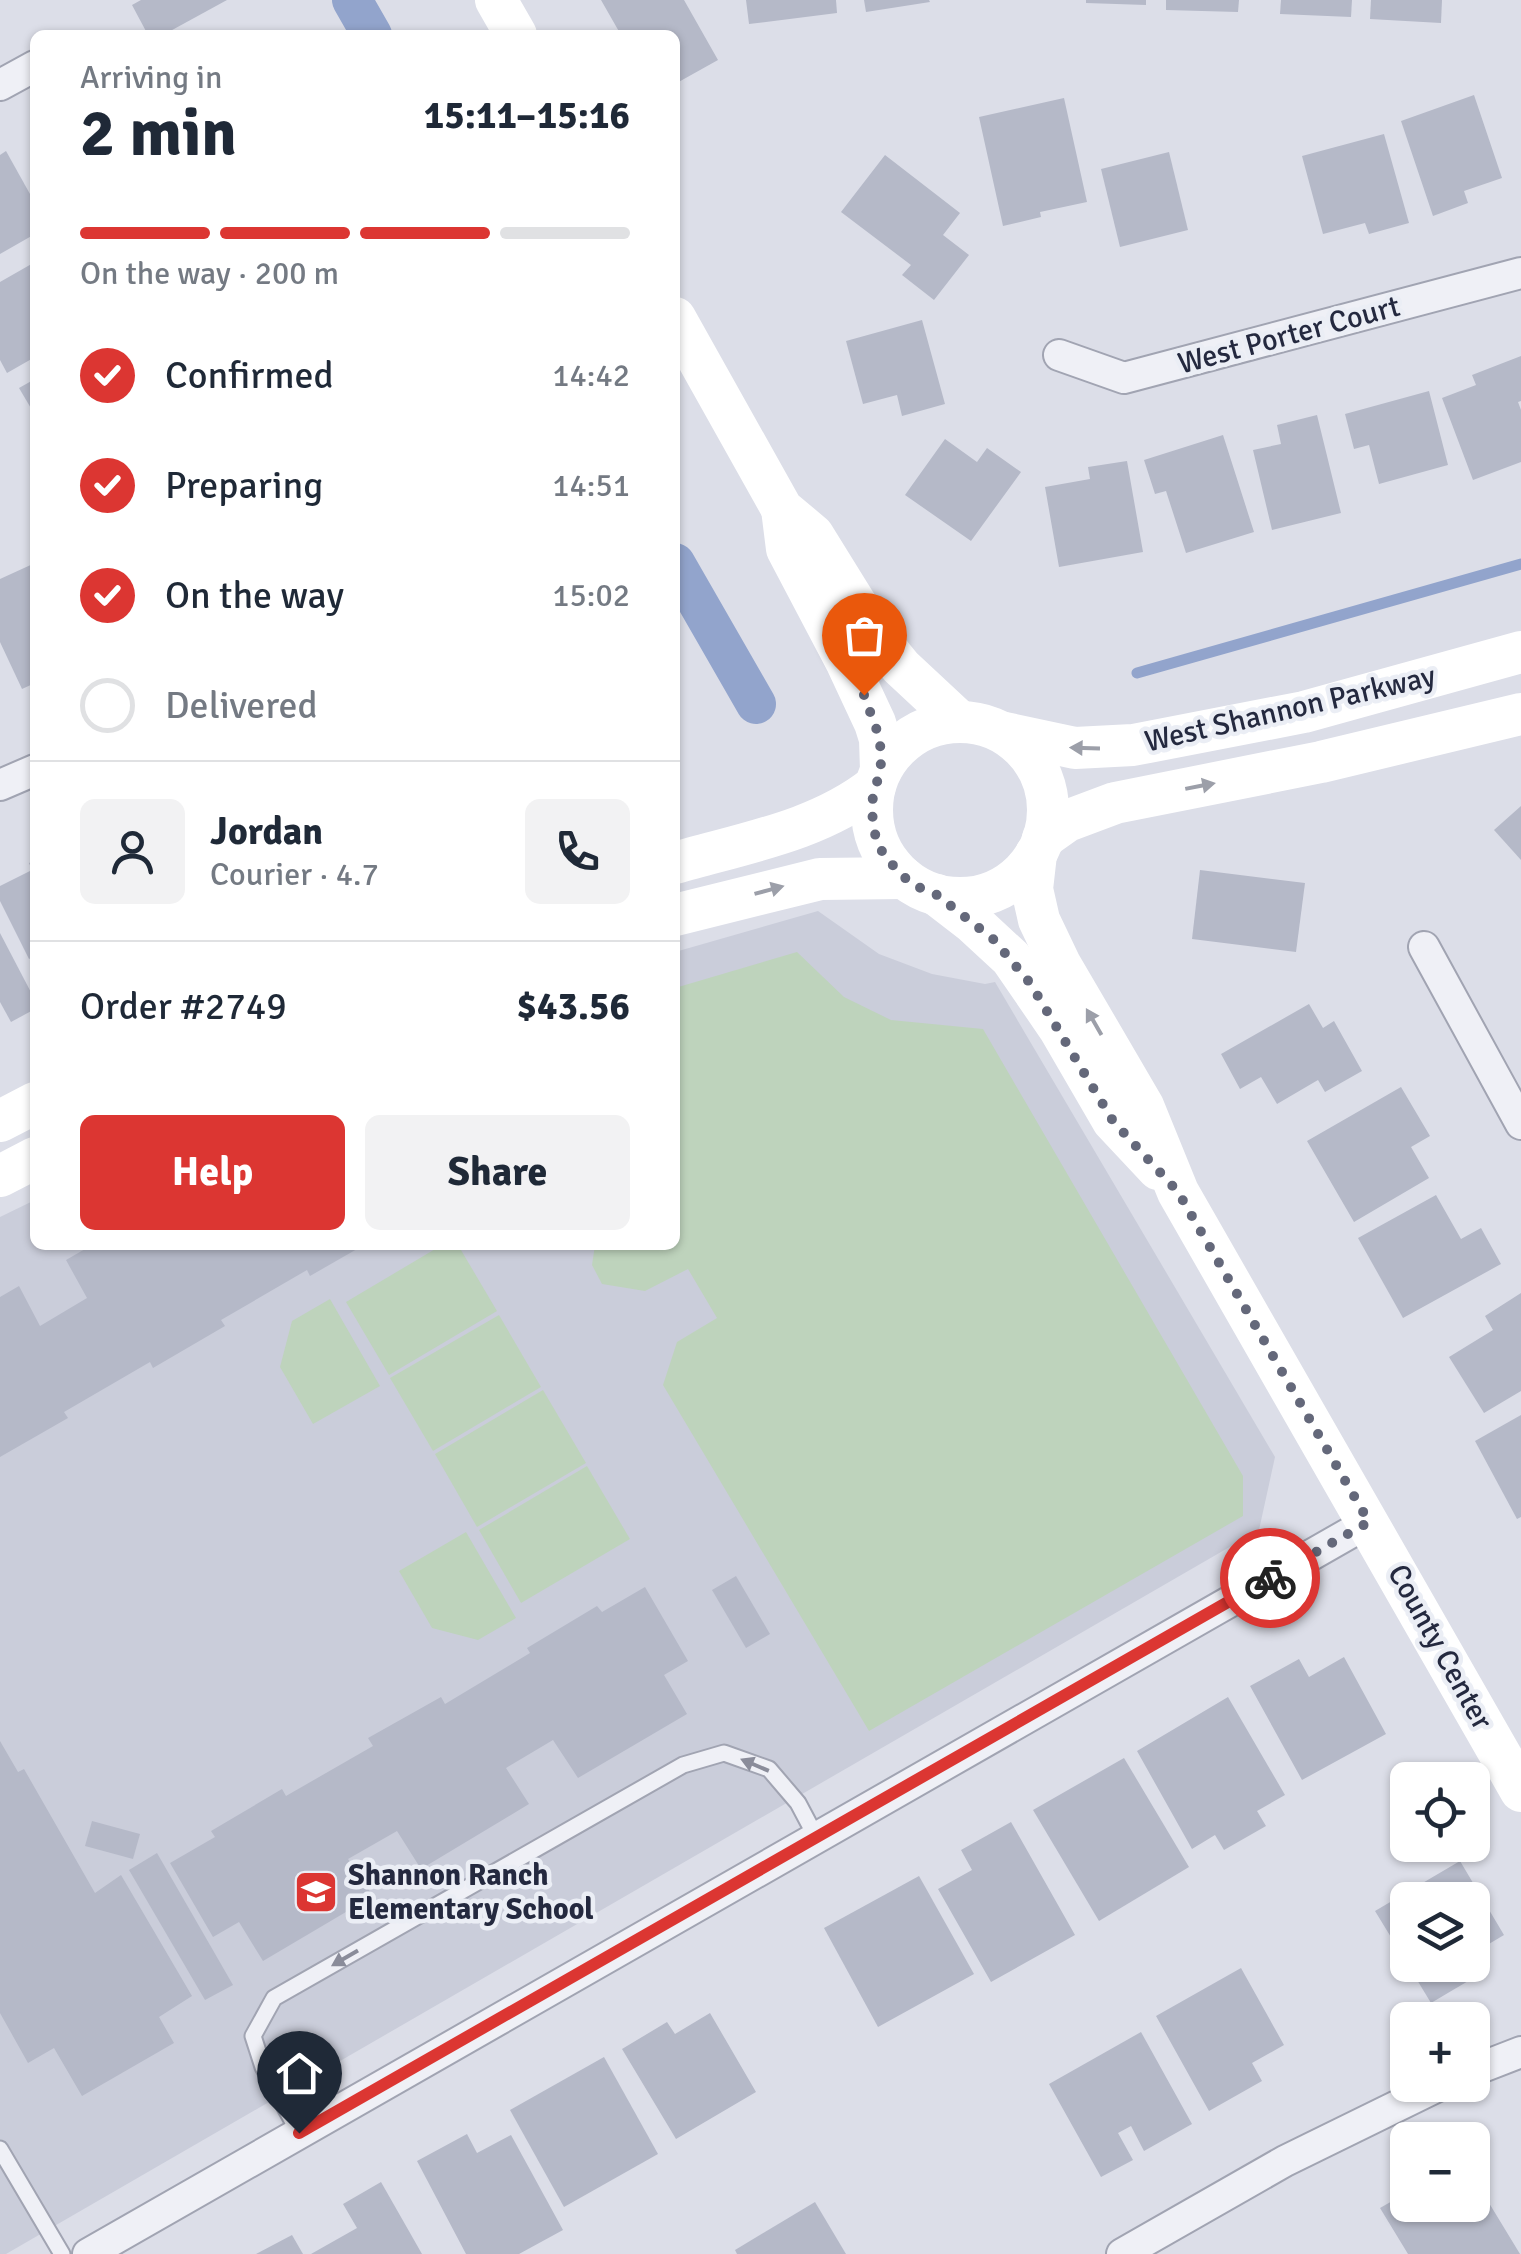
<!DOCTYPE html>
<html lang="en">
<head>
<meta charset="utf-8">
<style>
  body { margin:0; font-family:Signika,sans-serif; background:#f2f2f3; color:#1f2937; height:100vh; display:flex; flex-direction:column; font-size:38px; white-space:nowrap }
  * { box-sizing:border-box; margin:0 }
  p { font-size:32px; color:#747a83 }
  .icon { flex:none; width:55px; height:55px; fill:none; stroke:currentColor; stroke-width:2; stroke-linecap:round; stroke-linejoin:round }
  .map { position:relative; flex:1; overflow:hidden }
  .drawer { position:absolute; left:30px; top:30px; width:650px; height:1220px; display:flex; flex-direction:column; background:#fff; border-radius:15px; box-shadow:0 2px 8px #0004 }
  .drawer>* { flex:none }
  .tools { position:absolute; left:1390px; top:1762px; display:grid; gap:20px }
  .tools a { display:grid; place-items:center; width:100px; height:100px; border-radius:15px; background:#fff; box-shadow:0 2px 8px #0004; font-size:50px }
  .pin { position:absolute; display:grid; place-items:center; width:85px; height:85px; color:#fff; margin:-102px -42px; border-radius:50% 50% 50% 0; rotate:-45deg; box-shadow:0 0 10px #0007 }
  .pin .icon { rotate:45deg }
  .courier { position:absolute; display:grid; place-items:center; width:100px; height:100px; margin:-50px; border:8px solid #dc3632; border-radius:50%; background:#fff; color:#222; box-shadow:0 2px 12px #0007 }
  .summary em { font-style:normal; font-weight:800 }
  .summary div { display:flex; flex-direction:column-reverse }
  .summary { display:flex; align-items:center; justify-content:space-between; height:170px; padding:0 50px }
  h1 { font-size:65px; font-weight:800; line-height:75px }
  .bar { display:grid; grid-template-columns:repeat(4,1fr); gap:15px 10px; align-content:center; height:120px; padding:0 50px }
  .bar i { height:12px; border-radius:8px; background:#e0e1e3 }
  .bar .on { background:#dc3632 }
  .bar p { grid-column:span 4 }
  .line { display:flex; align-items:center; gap:25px; padding:0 50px; border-top:2px solid #e0e1e3 }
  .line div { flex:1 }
  .round { display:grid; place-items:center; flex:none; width:105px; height:105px; border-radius:15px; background:#f2f2f3 }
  ol { padding:0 50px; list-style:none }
  li { display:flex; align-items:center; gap:30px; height:110px }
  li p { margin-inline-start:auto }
  li .icon { padding:10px; border-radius:50%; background:#dc3632; color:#fff; stroke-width:4 }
  li:last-child { color:#747a83 }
  li i { width:55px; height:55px; border:5px solid #e0e1e3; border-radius:50% }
  .action { display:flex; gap:20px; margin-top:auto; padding:20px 50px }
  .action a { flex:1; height:115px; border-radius:15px; background:#dc3632; color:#fff; font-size:40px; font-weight:800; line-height:115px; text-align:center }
  .action a+a { background:#f2f2f3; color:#1f2937 }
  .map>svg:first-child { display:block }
  .built { fill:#cacdda }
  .green { fill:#bed3bc }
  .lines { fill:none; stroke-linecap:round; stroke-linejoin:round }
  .stream { stroke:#92a4cc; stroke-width:11 }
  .canal { stroke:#92a4cc; stroke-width:40 }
  .building { fill:#b5b9c8 }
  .lane-casing { stroke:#a1a4b2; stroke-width:19 }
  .street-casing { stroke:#a1a4b2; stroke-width:34 }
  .lane { stroke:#eff0f6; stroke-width:15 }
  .street { stroke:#eff0f6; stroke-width:30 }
  .secondary { stroke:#fff; stroke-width:42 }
  .oneway { fill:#9c9fa9 }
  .oneway2 { fill:#8a8c9a }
  .done { stroke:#64687a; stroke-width:10; stroke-dasharray:0 18 }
  .route { stroke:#dc3632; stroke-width:12 }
  .labels { text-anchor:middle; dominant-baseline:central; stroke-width:9; stroke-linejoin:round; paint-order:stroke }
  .street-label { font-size:30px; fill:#24293f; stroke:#ebeef5 }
  .poi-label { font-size:30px; font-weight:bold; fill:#24293f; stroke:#ebeef5; text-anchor:start }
</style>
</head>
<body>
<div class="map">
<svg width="1521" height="2254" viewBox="0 0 1521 2254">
  <rect width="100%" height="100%" fill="#dcdee8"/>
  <polygon class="built" points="818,911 879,954 932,974 985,984 995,982 1275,1457 1259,1530 6,2254 0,2254 0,1217 35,1200 35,1245 675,1245 675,952"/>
  <g class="green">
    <polygon points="797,952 844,997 891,1020 983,1029 1243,1476 1243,1516 869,1731 663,1385 677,1342 717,1318 688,1269 645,1291 602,1284 592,1265 595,1245 675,1245 675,988"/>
    <polygon points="442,1245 458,1245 497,1311 389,1375 346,1302"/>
    <polygon points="330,1299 380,1386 313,1424 280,1367 292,1321"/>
    <polygon points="499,1315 541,1387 433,1451 390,1378"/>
    <polygon points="543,1390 586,1463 477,1527 435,1454"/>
    <polygon points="587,1466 630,1539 521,1603 479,1530"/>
    <polygon points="466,1532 516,1618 478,1640 432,1628 399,1571"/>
  </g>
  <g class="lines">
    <polyline class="stream" points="1137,673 1521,564"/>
    <g class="canal">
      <polyline points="352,0 372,35"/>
      <polyline points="675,563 756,704"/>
    </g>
  </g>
  <g class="building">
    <polygon points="141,0 227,0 163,35 148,35 132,5"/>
    <polygon points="601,0 684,0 718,60 675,84 675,35 621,35"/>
    <polygon points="746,0 836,0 837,13 749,24"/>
    <polygon points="864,0 929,0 930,2 866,12"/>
    <polygon points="1086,0 1146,0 1146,5 1086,3"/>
    <polygon points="1166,0 1239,0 1238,12 1166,10"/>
    <polygon points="1281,0 1352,0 1351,17 1280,14"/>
    <polygon points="1371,0 1442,0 1441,23 1370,19"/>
    <polygon points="1474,95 1502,178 1464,191 1468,203 1433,216 1401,121"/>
    <polygon points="1064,98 1087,202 1040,212 1041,217 1003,226 979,117"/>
    <polygon points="1384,134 1409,223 1369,234 1365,223 1323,234 1302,156"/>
    <polygon points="6,151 35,203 35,234 0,254 0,155"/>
    <polygon points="1169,152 1188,230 1120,247 1101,169"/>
    <polygon points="885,155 960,213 943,235 969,255 934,300 902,275 911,265 841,212"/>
    <polygon points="35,262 35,357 7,373 0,360 0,282"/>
    <polygon points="922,320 945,404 902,416 897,395 863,404 846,341"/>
    <polygon points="1521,356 1521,401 1518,402 1521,410 1521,462 1473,480 1442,398 1476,385 1472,375"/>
    <polygon points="35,379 35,415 19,388"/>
    <polygon points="1429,391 1448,465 1379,484 1369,445 1354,449 1345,414"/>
    <polygon points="1317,415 1341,513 1272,530 1253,450 1281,444 1277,425"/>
    <polygon points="1223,435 1254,532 1186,553 1166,491 1155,494 1144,460"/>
    <polygon points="945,439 977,462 987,448 1021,472 971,541 905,495"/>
    <polygon points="1127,461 1143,552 1059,567 1045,487 1090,479 1088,467"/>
    <polygon points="35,563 35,683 22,689 0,642 0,579"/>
    <polygon points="1521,806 1521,860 1494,830"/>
    <polygon points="35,860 35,956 29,959 0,901 0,886 32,870 29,863"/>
    <polygon points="1200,870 1305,883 1296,952 1192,939"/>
    <polygon points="0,933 35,1000 35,1009 11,1022 0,1002"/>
    <polygon points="1309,1004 1323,1028 1334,1021 1362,1071 1325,1092 1318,1080 1277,1104 1261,1077 1240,1089 1221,1054"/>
    <polygon points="1401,1087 1430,1136 1411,1147 1429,1178 1354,1222 1307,1141"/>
    <polygon points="1436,1195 1461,1239 1481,1228 1501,1264 1403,1318 1358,1238"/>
    <polygon points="92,1245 364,1245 310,1276 307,1270 221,1320 225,1326 153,1368 150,1362 64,1412 68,1418 0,1457 0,1297 19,1286 40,1326 87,1298 66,1260"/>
    <polygon points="1521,1293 1521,1391 1484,1413 1449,1357 1493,1330 1485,1316"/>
    <polygon points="1521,1415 1521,1517 1517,1519 1475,1441"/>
    <polygon points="736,1576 770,1634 746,1648 712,1590"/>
    <polygon points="645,1587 688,1661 664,1675 687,1714 578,1778 553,1740 506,1768 529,1804 421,1869 397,1831 348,1859 373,1896 263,1961 239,1922 213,1937 170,1863 215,1837 211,1831 282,1789 286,1796 373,1746 368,1738 441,1697 445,1704 530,1653 527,1648 597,1606 602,1612"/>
    <polygon points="1344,1657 1386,1734 1302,1780 1250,1686 1299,1659 1309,1677"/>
    <polygon points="1228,1697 1285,1795 1257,1811 1266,1826 1224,1850 1215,1835 1192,1849 1137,1751"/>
    <polygon points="0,1741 18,1772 24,1769 95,1893 121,1875 192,1996 159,2017 174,2043 82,2096 54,2048 28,2063 0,2013"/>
    <polygon points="1124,1758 1189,1867 1099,1921 1033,1810"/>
    <polygon points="92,1821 140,1834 133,1859 85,1846"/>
    <polygon points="1011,1822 1075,1935 991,1982 938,1889 972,1870 961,1850"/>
    <polygon points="157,1853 233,1985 205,2000 129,1870"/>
    <polygon points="1460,1861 1504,1935 1472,1954 1472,1900 1408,1900 1408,1965 1375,1911"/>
    <polygon points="919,1876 974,1974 878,2027 824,1928"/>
    <polygon points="1408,1965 1475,1965 1480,1974 1431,2003"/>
    <polygon points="1241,1968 1284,2045 1252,2063 1262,2081 1209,2111 1156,2016"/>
    <polygon points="710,2013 756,2092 676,2139 622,2049 667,2022 675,2034"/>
    <polygon points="1141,2032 1192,2124 1144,2151 1131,2126 1118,2133 1133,2160 1101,2177 1049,2084"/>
    <polygon points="604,2057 658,2154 564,2207 510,2110"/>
    <polygon points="467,2134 477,2153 511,2135 563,2230 519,2254 466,2254 417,2161"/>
    <polygon points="1472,2175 1520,2254 1408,2254 1380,2208 1408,2192 1408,2205 1472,2205"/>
    <polygon points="381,2182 422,2254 311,2254 357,2228 343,2204"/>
    <polygon points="815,2202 846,2254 737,2254 735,2250"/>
    <polygon points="292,2235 303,2254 256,2254"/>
  </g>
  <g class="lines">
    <g class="lane-casing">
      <g id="lane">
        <polyline points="299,2133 263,2067 253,2036 274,1998 683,1765 724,1753 769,1769 798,1803 816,1837"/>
        <polyline points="0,2149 62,2254"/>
      </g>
    </g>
    <g class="street-casing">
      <g id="street">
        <polyline points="0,85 35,66"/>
        <polyline points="1059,355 1124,378 1521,273"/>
        <polyline points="0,785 35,770"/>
        <polyline points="1424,947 1521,1124"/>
        <polyline points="1472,2071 1521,2052"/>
        <polyline points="88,2254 1369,1522"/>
        <polyline points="1122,2254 1285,2161 1440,2085"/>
      </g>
    </g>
    <use href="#lane" class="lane"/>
    <use href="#street" class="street"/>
    <g class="secondary">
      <polyline points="496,0 516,35"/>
      <polyline points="675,318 782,509 813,535 875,635 901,667 960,722"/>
      <polyline points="782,509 787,549 847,663 875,723 880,739 881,770"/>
      <circle cx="960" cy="810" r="88"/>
      <polyline points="1005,733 1075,748 1133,745 1304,712 1521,652"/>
      <polyline points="1043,838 1067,821 1115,803 1321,762 1521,714"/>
      <polyline points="1036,854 1032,889 1039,920 1060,964 1143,1106 1178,1192 1521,1791"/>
      <path d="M675,863C744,843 818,831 875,786"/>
      <polyline points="937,895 972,922 1011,958 1059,1028 1113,1121 1158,1169"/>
      <polyline points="675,915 820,879 904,878"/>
      <polyline points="0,1121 35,1103"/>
      <polyline points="0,1176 35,1158"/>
    </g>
  </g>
  <defs><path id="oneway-solid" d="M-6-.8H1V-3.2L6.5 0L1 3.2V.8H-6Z" transform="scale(2.5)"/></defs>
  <g class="oneway">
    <use href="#oneway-solid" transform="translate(1085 748) rotate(-178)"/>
    <use href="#oneway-solid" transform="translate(1200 786) rotate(-11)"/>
    <use href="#oneway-solid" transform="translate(769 890) rotate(-15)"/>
    <use href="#oneway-solid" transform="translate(1094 1022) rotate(-120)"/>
  </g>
  <g class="oneway2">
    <use href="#oneway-solid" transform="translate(755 1765) rotate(-157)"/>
    <use href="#oneway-solid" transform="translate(345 1958) rotate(150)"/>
  </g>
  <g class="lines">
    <polyline class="done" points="864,695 880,739 881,770 873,794 872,813 876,840 885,857 911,884 937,895 993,939 1030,983 1113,1121 1178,1192 1369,1522 1270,1578"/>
    <polyline class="route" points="299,2133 1270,1578"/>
  </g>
  <defs>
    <g id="school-square" transform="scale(2.25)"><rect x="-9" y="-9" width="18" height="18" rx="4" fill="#dc3632" stroke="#ebeef5"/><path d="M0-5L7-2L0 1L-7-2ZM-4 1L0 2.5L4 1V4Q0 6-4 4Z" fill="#fff"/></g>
  </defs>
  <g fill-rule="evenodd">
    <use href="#school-square" x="316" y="1892"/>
  </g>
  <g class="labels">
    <g class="street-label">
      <text transform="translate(1289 335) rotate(-15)">West Porter Court</text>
      <text transform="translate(1290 709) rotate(-13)">West Shannon Parkway</text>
      <text transform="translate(1440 1647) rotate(61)">County Center</text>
    </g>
    <g class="poi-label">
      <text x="348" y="1875">Shannon Ranch<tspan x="348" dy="34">Elementary School</tspan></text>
    </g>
  </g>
</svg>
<div class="tools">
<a><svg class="icon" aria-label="locate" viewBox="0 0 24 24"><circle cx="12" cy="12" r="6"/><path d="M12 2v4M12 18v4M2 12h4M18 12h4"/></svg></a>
<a><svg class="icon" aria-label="layers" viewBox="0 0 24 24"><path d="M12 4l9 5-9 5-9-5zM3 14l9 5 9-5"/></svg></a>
<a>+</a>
<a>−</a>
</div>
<div class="pin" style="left:864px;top:695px;background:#ea580c"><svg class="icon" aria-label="bag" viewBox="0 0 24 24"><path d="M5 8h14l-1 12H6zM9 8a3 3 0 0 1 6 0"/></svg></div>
<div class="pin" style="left:299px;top:2133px;background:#1f2937"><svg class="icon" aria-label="home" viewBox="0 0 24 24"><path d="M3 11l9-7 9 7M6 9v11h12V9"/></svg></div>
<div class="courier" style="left:1270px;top:1578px"><svg class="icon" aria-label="bike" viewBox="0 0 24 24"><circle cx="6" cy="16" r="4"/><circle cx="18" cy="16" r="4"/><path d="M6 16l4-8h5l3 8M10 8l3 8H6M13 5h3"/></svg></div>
<section class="drawer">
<div class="summary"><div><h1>2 min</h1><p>Arriving in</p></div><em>15:11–15:16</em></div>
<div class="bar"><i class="on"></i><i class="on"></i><i class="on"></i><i></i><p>On the way · 200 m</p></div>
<ol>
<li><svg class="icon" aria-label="check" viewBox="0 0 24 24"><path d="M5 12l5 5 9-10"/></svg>Confirmed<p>14:42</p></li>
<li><svg class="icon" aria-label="check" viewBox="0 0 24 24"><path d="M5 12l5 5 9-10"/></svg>Preparing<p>14:51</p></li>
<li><svg class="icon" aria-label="check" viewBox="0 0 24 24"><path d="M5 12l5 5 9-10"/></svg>On the way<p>15:02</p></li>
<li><i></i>Delivered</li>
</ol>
<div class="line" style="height:180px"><a class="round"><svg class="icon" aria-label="person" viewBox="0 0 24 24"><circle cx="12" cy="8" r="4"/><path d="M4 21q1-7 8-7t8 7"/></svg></a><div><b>Jordan</b><p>Courier · 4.7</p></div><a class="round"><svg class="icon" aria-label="phone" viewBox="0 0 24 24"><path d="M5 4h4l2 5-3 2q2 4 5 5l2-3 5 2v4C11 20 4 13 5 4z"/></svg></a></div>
<div class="line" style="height:130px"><div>Order #2749</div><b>$43.56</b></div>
<div class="action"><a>Help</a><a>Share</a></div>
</section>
</div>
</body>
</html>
